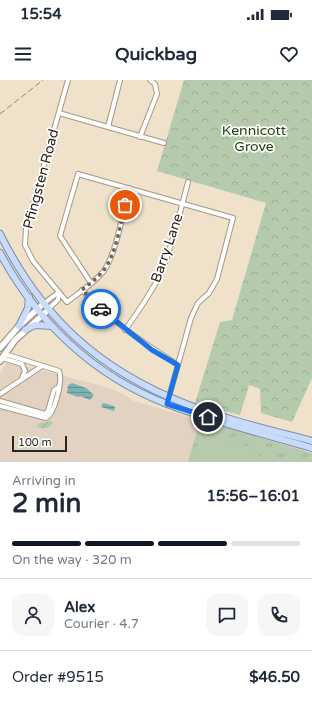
<!DOCTYPE html>
<html lang="en">
<head>
<meta charset="utf-8">
<style>
  body { margin:0; font-family:"Varela Round",sans-serif; background:#f6f6f7; color:#1f2937; height:100vh; display:flex; flex-direction:column; font-size:15px; white-space:nowrap }
  * { box-sizing:border-box; margin:0 }
  p { font-size:13px; color:#747a83 }
  .icon { flex:none; width:22px; height:22px; fill:none; stroke:currentColor; stroke-width:2; stroke-linecap:round; stroke-linejoin:round }
  .map { position:relative; height:382px; overflow:hidden }
  .side { display:flex; flex-direction:column; background:#fff; flex:1 }
  .side>* { flex:none }
  .scale { position:absolute; left:12px; bottom:10px; width:55px; box-sizing:border-box; padding-left:4px; border:2px solid #2a241c; border-top:0; font-size:11px; line-height:14px; white-space:nowrap; color:#2a241c; -webkit-text-stroke:3px #fff; paint-order:stroke }
  .pin { position:absolute; display:grid; place-items:center; width:34px; height:34px; color:#fff; margin:-17px; border:2px solid #fff; border-radius:50%; box-shadow:0 1px 4px #0007 }
  .courier { position:absolute; display:grid; place-items:center; width:40px; height:40px; margin:-20px; border:3px solid #1a73e8; border-radius:50%; background:#fff; color:#222; box-shadow:0 1px 5px #0007 }
  .head em { font-style:normal; font-weight:700 }
  .head div { display:flex; flex-direction:column-reverse }
  .head { display:flex; align-items:center; justify-content:space-between; height:68px; padding:0 12px }
  h1 { font-size:26px; font-weight:700; line-height:30px }
  .bar { display:grid; grid-template-columns:repeat(4,1fr); gap:6px 4px; align-content:center; height:48px; padding:0 12px }
  .bar i { height:5px; border-radius:3px; background:#e0e1e3 }
  .bar .active { background:#111827 }
  .bar p { grid-column:span 4 }
  .line { display:flex; align-items:center; gap:10px; padding:0 12px; border-top:1px solid #e0e1e3 }
  .line div { flex:1 }
  .round { display:grid; place-items:center; flex:none; width:42px; height:42px; border-radius:12px; background:#f6f6f7 }
  .status { display:flex; justify-content:space-between; align-items:center; height:28px; padding:0 20px; background:#fff; direction:ltr }
  .status svg { height:11px; fill:currentColor }
  header { display:flex; justify-content:space-between; align-items:center; height:52px; padding:0 12px; background:#fff; font-size:18px; font-weight:700 }
  .map>svg:first-child { display:block }
  .education { fill:#e2d2c1 }
  .grass { fill:url(#grass-tufts) }
  .forest { fill:url(#forest-crowns) }
  .garden { fill:url(#garden-furrows) }
  .pitch { fill:#b6caad }
  .water { fill:url(#water-rules) }
  .lines { fill:none; stroke-linecap:round; stroke-linejoin:round }
  .street-casing { stroke:#a59783; stroke-width:6 }
  .secondary-casing { stroke:#a59783; stroke-width:8 }
  .primary-casing { stroke:#798daa; stroke-width:8 }
  .street { stroke:#fff; stroke-width:4 }
  .secondary { stroke:#fff; stroke-width:5.5 }
  .primary { stroke:#c8dcfa; stroke-width:6 }
  .rail { stroke:#908676; stroke-width:1; stroke-dasharray:6 3; stroke-linecap:butt }
  .done { stroke:#6f6659; stroke-width:4; stroke-dasharray:0 7.2 }
  .route { stroke:#1a73e8; stroke-width:5 }
  .labels { text-anchor:middle; dominant-baseline:central; stroke-width:3.5; stroke-linejoin:round; paint-order:stroke }
  .park-label { font-size:14px; fill:#21410c; stroke:#fff }
  .street-label { font-size:14px; fill:#2a241c; stroke:#fff }
</style>
</head>
<body>
<div class="status"><b>15:54</b><svg viewBox="0 0 49 12"><path d="M0 12V9h3v3zM5 12V6h3v6zM10 12V3h3v9zM15 12V0h3v12zM26 1h20v11H26zM47 4h2v5h-2z"/></svg></div>
<header><svg class="icon" aria-label="menu" viewBox="0 0 24 24"><path d="M4 6h16M4 12h16M4 18h16"/></svg>Quickbag<svg class="icon" aria-label="heart" viewBox="0 0 24 24"><path d="M12 20l-8-8c-3-5 5-10 8-4 3-6 11-1 8 4z"/></svg></header>
<div class="map">
<svg width="312" height="382" viewBox="0 0 312 382">
  <defs>
    <pattern id="grass-tufts" width="24" height="20" patternUnits="userSpaceOnUse"><rect width="24" height="20" fill="#b6caad"/><path d="M3 7l-1-3M5 7V3M7 7l1-3M15 17l-1-3M17 17v-4M19 17l1-3" fill="none" stroke="#9dad94"/></pattern>
    <pattern id="forest-crowns" width="20" height="18" patternUnits="userSpaceOnUse"><rect width="20" height="18" fill="#b6caad"/><path d="M2 6a3 3 0 1 1 6 0M12 15a3 3 0 1 1 6 0" fill="none" stroke="#9dad94"/></pattern>
    <pattern id="garden-furrows" width="10" height="10" patternUnits="userSpaceOnUse"><rect width="10" height="10" fill="#b6caad"/><path d="M-1 1l2-2M0 10L10 0M9 11l2-2" fill="none" stroke="#9dad94"/></pattern>
    <pattern id="water-rules" width="6" height="5" patternUnits="userSpaceOnUse"><rect width="6" height="5" fill="#7bb2b1"/><path d="M0 2.5h6" fill="none" stroke="#65918f"/></pattern>
  </defs>
  <rect width="100%" height="100%" fill="#efe1ca"/>
  <polygon class="education" points="7,281 113,309 134,321 312,373 312,382 0,382 0,294"/>
  <polygon class="grass" points="200,340 312,373 312,382 188,382"/>
  <polygon class="forest" points="184,0 312,0 312,298 292,342 261,333 260,309 249,305 240,335 195,323 220,242 232,240 266,123 157,91"/>
  <path class="garden" d="M50,341L53,342C50,350 44,349 37,347L38,344Z"/>
  <polygon class="pitch" points="201,352 260,370 256,382 193,382"/>
  <g class="water">
    <polygon points="72,303 86,308 94,315 90,320 80,316 78,317 67,313 68,305"/>
    <polygon points="103,323 114,326 115,328 114,331 101,327"/>
  </g>
  <g class="lines">
    <g class="street-casing">
      <g id="street">
        <path d="M68,0L26,149L25,165L33,181L67,222C79,213 93,204 103,192C117,173 123,131 129,108"/>
        <polyline points="59,33 164,63"/>
        <polyline points="108,47 120,0"/>
        <polyline points="140,57 157,14 155,4 150,0"/>
        <polyline points="91,203 60,156 78,94 233,138 217,199 209,213 198,223 191,238 167,324"/>
        <path d="M82,210C112,242 142,262 178,285"/>
        <polyline points="43,224 59,212"/>
        <polyline points="48,229 58,220 59,213"/>
        <path d="M125,250C138,232 151,213 161,193C173,164 180,132 188,102"/>
        <polyline points="2,278 22,284 25,291 22,298"/>
        <polyline points="0,314 42,286"/>
        <polyline points="0,321 45,334 48,331 54,310 59,307"/>
        <path d="M0,326L46,338C55,333 63,300 59,291L5,274"/>
      </g>
    </g>
    <g class="secondary-casing">
      <g id="secondary">
        <polyline points="0,268 19,246 43,224"/>
        <polyline points="0,281 15,260 48,230"/>
      </g>
    </g>
    <g class="primary-casing">
      <g id="primary">
        <path d="M0,154C42,238 99,290 186,324C227,340 270,350 312,361"/>
        <path d="M0,173C37,242 94,296 167,324C214,342 264,354 312,368"/>
        <polyline points="19,246 28,228 29,217"/>
        <polyline points="25,250 35,245 52,246"/>
      </g>
    </g>
    <use href="#street" class="street"/>
    <use href="#secondary" class="secondary"/>
    <use href="#primary" class="primary"/>
    <polyline class="rail" points="0,34 43,0"/>
  </g>
  <g class="lines">
    <path class="done" d="M101,229L82,210C89,204 97,199 103,191C116,175 120,145 125,125"/>
    <polyline class="route" points="101,229 152,270 178,285 167,324 208,337"/>
  </g>
  <g class="labels">
    <g class="park-label">
      <text x="254" y="50">Kennicott<tspan x="254" dy="16">Grove</tspan></text>
    </g>
    <g class="street-label">
      <text transform="translate(41 99) rotate(-75)">Pfingsten Road</text>
      <text transform="translate(167 168) rotate(-71)">Barry Lane</text>
    </g>
  </g>
</svg>
<div class="scale">100 m</div>
<div class="pin" style="left:125px;top:125px;background:#ea580c"><svg class="icon" aria-label="bag" viewBox="0 0 24 24"><path d="M5 8h14l-1 12H6zM9 8a3 3 0 0 1 6 0"/></svg></div>
<div class="pin" style="left:208px;top:337px;background:#1f2937"><svg class="icon" aria-label="home" viewBox="0 0 24 24"><path d="M3 11l9-7 9 7M6 9v11h12V9"/></svg></div>
<div class="courier" style="left:101px;top:229px"><svg class="icon" aria-label="car" viewBox="0 0 24 24"><path d="M5 17H2v-5l4-1 3-4h7l3 4 3 1v5h-3M9 17h6M6 11h13"/><circle cx="7" cy="17" r="2"/><circle cx="17" cy="17" r="2"/></svg></div>
</div>
<section class="side">
<div class="head"><div><h1>2 min</h1><p>Arriving in</p></div><em>15:56–16:01</em></div>
<div class="bar"><i class="active"></i><i class="active"></i><i class="active"></i><i></i><p>On the way · 320 m</p></div>
<div class="line" style="height:72px"><a class="round"><svg class="icon" aria-label="person" viewBox="0 0 24 24"><circle cx="12" cy="8" r="4"/><path d="M4 21q1-7 8-7t8 7"/></svg></a><div><b>Alex</b><p>Courier · 4.7</p></div><a class="round"><svg class="icon" aria-label="chat" viewBox="0 0 24 24"><path d="M4 5h16v11H9l-5 4z"/></svg></a><a class="round"><svg class="icon" aria-label="phone" viewBox="0 0 24 24"><path d="M5 4h4l2 5-3 2q2 4 5 5l2-3 5 2v4C11 20 4 13 5 4z"/></svg></a></div>
<div class="line" style="height:52px"><div>Order #9515</div><b>$46.50</b></div>
</section>
</body>
</html>
